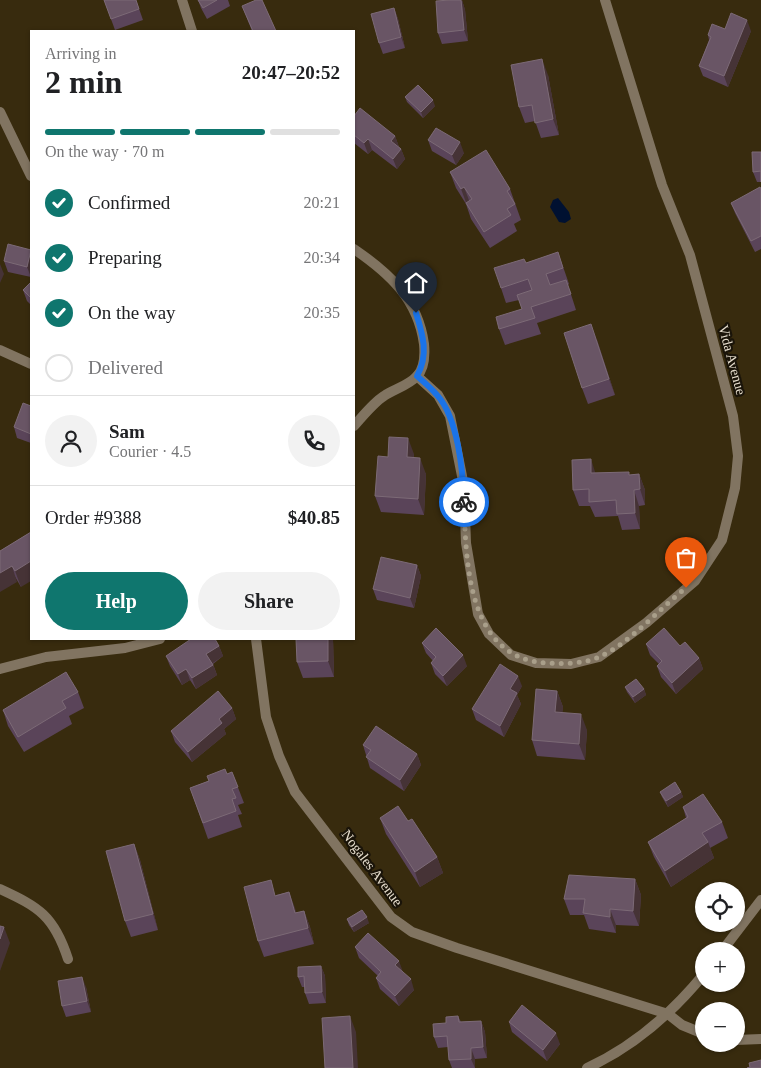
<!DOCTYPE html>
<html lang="en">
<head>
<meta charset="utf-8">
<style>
  body { margin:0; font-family:"Times New Roman",serif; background:#f2f2f2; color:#202124; height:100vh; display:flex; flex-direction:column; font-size:19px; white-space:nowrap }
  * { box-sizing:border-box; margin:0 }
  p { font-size:16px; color:#757577 }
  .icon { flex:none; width:28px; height:28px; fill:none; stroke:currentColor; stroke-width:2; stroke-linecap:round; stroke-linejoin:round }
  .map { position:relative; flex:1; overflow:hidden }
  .drawer { position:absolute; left:30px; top:30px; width:325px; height:610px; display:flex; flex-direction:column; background:#fff; border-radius:0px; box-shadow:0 1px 4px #0004 }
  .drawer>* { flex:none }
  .buttons { position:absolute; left:695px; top:882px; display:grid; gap:10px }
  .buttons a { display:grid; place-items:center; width:50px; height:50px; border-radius:50%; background:#fff; box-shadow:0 1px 4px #0004; font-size:25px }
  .pin { position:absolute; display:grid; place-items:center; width:42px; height:42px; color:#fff; margin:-51px -21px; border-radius:50% 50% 50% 0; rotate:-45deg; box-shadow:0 0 5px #0007 }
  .pin .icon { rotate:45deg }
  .courier { position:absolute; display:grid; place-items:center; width:50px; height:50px; margin:-25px; border:4px solid #1a73e8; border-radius:50%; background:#fff; color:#222; box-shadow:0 1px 6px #0007 }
  .summary em { font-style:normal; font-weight:700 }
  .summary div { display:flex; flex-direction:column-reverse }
  .summary { display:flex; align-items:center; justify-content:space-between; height:85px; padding:0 15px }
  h1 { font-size:32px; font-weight:700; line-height:38px }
  .bar { display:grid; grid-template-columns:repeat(4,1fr); gap:8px 5px; align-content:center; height:60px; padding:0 15px }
  .bar i { height:6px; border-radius:4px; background:#e0e0e0 }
  .bar .on { background:#0f766e }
  .bar p { grid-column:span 4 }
  .line { display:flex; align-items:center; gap:12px; padding:0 15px; border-top:1px solid #e0e0e0 }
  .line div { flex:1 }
  .round { display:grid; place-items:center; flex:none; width:52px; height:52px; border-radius:26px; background:#f2f2f2 }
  ol { padding:0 15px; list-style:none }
  li { display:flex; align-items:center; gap:15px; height:55px }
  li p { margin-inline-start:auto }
  li .icon { padding:5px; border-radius:50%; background:#0f766e; color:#fff; stroke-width:4 }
  li:last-child { color:#757577 }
  li i { width:28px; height:28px; border:2px solid #e0e0e0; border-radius:50% }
  .action { display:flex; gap:10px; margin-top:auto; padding:10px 15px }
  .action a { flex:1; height:58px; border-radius:30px; background:#0f766e; color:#fff; font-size:20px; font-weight:700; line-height:58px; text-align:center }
  .action a+a { background:#f2f2f2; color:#202124 }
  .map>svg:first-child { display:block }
  .water { fill:#001131 }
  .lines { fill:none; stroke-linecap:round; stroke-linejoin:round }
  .minor { stroke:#817461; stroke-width:10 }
  .wall { fill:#5a4459 }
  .shaded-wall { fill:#463336 }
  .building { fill:#695565; stroke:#7c6a76 }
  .done { stroke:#a99f8a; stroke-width:5; stroke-dasharray:0 9 }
  .route { stroke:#1a73e8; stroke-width:6 }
  .labels { text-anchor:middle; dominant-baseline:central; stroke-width:4.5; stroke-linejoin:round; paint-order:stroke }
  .street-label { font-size:14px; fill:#e6ddcd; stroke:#1a1409 }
</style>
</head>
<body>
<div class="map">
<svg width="761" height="1068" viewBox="0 0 761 1068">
  <rect width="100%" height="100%" fill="#382b0e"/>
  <polygon class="water" points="558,198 569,212 571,219 565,223 559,222 550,207 553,200"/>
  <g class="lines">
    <g class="minor">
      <polyline points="182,0 192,31"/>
      <polyline points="0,112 31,176"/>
      <path d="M354,249C389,273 418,299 424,344C425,355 425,368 417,376C408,386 394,389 384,396C373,403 363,416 354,426"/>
      <polyline points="0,350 31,364"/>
      <polyline points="417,376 438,395 450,416 464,486 466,543 478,614 489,634 511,655 536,663 571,664 599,657 646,623 695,581 722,540 735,488 738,456 733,416 690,255 662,185 605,0"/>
      <polyline points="256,639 266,717 279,756 295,792 391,917 412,932 457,948 668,1014 682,1025 704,1034"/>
      <polyline points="0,669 46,657 125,648 160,639"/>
      <path d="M0,889C39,907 54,916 68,959"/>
      <polyline points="722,951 761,900"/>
      <polyline points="736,1040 761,1039"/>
      <path d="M587,1068C633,1047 672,1013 704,974"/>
    </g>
  </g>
  <g class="wall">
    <polygon points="104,0 136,0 143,20 115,30"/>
    <polygon points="198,0 228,0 230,6 207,19 201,8"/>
    <polygon points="462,0 465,10 468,41 442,44 438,33"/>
    <polygon points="242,6 276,31 252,31"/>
    <polygon points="394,8 398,19 405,48 383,54 379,43"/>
    <polygon points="725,29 751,31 728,87 703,76 699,66 709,40 708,35"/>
    <polygon points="548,75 559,135 541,138 535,121 525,123 519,107"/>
    <polygon points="405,97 435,106 423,118 407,102"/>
    <polygon points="354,116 395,136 399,147 401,149 405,159 397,169 372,150 368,154 354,143"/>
    <polygon points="428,140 464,153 456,165 432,151"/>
    <polygon points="761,152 761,182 757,182 753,172"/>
    <polygon points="450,172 510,189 521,220 514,224 517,231 490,248 471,219 466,204 456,188"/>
    <polygon points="761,189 761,249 755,252 735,213 731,203"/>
    <polygon points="31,251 31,277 8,272 4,261"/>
    <polygon points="558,252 569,284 568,285 576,310 537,323 541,334 505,345 499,329 522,309 519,300 506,303 501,288 526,263"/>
    <polygon points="31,282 31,305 27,301 23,290"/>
    <polygon points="597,340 615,395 588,404 582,388"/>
    <polygon points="31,404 31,443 17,438 14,427"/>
    <polygon points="414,454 414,458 426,474 424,515 381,512 375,496 388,457"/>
    <polygon points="595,473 630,475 639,474 645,490 645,505 639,506 640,529 622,530 618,516 595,517 590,506 579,506 573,490"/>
    <polygon points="31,532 21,587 0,551"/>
    <polygon points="417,565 421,576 414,608 377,600 373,589"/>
    <polygon points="333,639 334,677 303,678 297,662"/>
    <polygon points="422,643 467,666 447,686 435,674 431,663 433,661 426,653"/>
    <polygon points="646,644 680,646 699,658 703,669 676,694 661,677 657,666 659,664 650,655"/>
    <polygon points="219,646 223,656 213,664 217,675 196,689 190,680 182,685 170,666 166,656"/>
    <polygon points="522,686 517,695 521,704 504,737 476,720 472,709"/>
    <polygon points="625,687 644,689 646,695 635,703 627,692"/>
    <polygon points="557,691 563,707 562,713 587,730 585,760 537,756 532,740"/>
    <polygon points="78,692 84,708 69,716 72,724 24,752 8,726 3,710"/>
    <polygon points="232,708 236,719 224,729 226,734 192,762 175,742 171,731"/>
    <polygon points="363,745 417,754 421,765 404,791 370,768"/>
    <polygon points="232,772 244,803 238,805 242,814 238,815 242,827 208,839 190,788"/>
    <polygon points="660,792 681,792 683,797 668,807 662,797"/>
    <polygon points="683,807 722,822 728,838 710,848 714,858 671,887 654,857 648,842 686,818"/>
    <polygon points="380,818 408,821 437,857 443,873 420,887 386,834"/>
    <polygon points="134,844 140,860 158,930 131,937 125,921"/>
    <polygon points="635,879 641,895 639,926 616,925 616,933 589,929 584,915 570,915 564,899"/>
    <polygon points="289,892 296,913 304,911 310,927 314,944 264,957 258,941 276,895"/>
    <polygon points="347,919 369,923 354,932 349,925"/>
    <polygon points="355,947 402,971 414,990 399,1006 380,989 376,978 378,976 359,958"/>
    <polygon points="321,966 325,976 326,1003 309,1004 305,993 305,987 302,987 298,977"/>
    <polygon points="86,987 91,1012 66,1017 62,1006"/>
    <polygon points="458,1016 461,1022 481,1021 485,1032 487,1058 475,1059 475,1068 452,1068 449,1060 448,1047 438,1048 434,1037 446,1023"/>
    <polygon points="509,1022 560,1044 547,1061 512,1032"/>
  </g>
  <g class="shaded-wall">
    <polygon points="462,0 465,10 468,41 464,30"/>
    <polygon points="394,8 398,19 405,48 401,37"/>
    <polygon points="747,20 751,31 728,87 724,76"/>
    <polygon points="542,59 548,75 559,135 553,119"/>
    <polygon points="433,100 435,106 423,118 421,112"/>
    <polygon points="395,136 399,147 395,152 391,141"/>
    <polygon points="368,139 372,150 368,154 364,143"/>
    <polygon points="460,142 464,153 456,165 452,155"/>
    <polygon points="401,149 405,159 397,169 393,159"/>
    <polygon points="464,187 470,203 467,205 461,189"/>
    <polygon points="31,250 31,277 27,267"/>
    <polygon points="0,264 4,274 0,283"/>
    <polygon points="591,324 597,340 615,395 609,379"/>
    <polygon points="408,438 414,454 413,473 407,457"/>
    <polygon points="420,458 426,474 424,515 418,499"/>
    <polygon points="591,459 596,475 591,473"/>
    <polygon points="639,474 645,490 645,505 640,489"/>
    <polygon points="634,490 639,506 640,529 635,513"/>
    <polygon points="31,561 31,581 21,587 15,571"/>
    <polygon points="417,565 421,576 414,608 410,598"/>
    <polygon points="12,566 17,582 0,592 0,573"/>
    <polygon points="328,639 333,639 334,677 328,661"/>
    <polygon points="219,646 223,656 210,665 206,654"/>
    <polygon points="463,655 467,666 447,686 443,676"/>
    <polygon points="699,658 703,669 676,694 672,683"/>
    <polygon points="213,665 217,675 196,689 192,678"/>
    <polygon points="186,669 190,680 182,685 178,674"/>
    <polygon points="518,676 522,686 517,695 521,704 504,737 500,726 510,689"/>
    <polygon points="644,689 646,695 635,703 633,697"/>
    <polygon points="557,691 563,707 561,728 555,712"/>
    <polygon points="232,708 236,719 224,729 226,734 192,762 188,752 219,719"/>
    <polygon points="581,714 587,730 585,760 579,744"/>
    <polygon points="417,754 421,765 404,791 400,780"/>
    <polygon points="681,792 683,797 668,807 666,801"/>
    <polygon points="708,842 714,858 671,887 665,871"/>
    <polygon points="134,844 140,860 158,930 153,914"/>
    <polygon points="437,857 443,873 420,887 415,872"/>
    <polygon points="635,879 641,895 639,926 633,911"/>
    <polygon points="289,892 295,908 301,929 295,913"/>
    <polygon points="610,909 616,925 616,933 610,917"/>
    <polygon points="304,911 310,927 314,944 308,928"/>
    <polygon points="367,917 369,923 354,932 352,927"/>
    <polygon points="4,927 10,943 0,971 0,939"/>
    <polygon points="399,961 403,972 395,965"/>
    <polygon points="321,966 325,976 326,1003 322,992"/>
    <polygon points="82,977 86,987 91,1012 87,1001"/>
    <polygon points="411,979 414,990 399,1006 395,996"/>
    <polygon points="350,1016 356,1032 358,1068 353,1068"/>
    <polygon points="481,1021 485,1032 487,1058 483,1047"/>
    <polygon points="556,1033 560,1044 547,1061 543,1050"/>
    <polygon points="471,1048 475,1059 475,1068 471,1059"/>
  </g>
  <g class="building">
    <polygon points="104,0 136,0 139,9 111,19"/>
    <polygon points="198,0 217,0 203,8"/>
    <polygon points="256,0 262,0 276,31 253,31 242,6"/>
    <polygon points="450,0 461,0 464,30 438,33 436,1"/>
    <polygon points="394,8 401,37 379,43 371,14"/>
    <polygon points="731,13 747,20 724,76 699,66 711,37 708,35 712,24 725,29"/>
    <polygon points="542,59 553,119 535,123 532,105 519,107 511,65"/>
    <polygon points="418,85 433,100 421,112 405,97"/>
    <polygon points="360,108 395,136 391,141 401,149 393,159 368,139 364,143 354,135 354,116"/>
    <polygon points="436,128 460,142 452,155 428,140"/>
    <polygon points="486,150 510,189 507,191 515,204 507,209 511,215 484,232 466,203 472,199 464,187 461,189 450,172"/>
    <polygon points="752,152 761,152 761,182 761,171 753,172"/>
    <polygon points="760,187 761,189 761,236 751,241 731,203"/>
    <polygon points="8,244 31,250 27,267 4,261"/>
    <polygon points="558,252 563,268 546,274 550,285 566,280 571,294 531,307 535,318 499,329 496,317 522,309 517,295 532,290 528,279 501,288 494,268 524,259 526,263"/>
    <polygon points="31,282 31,298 23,290"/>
    <polygon points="591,324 609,379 582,388 564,333"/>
    <polygon points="23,403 31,406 31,404 31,434 14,427"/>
    <polygon points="389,437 408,438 407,457 420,458 418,499 375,496 378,456 388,457"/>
    <polygon points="591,459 591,473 629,472 629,475 639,474 640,489 634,490 635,513 617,514 616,500 589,502 589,489 573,490 572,460"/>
    <polygon points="31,532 31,561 15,571 12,566 0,573 0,551"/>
    <polygon points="381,557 417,565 410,598 373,589"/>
    <polygon points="436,628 463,655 443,676 431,663 436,657 422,643"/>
    <polygon points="664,628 680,646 685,642 699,658 672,683 657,666 662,661 646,644"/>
    <polygon points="191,639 215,639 219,646 206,654 213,665 192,678 186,669 178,674 166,656"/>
    <polygon points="296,639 328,639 328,661 297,662"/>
    <polygon points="500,664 518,676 510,689 517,693 500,726 472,709"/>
    <polygon points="66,672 78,692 62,701 66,708 18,737 3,710"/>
    <polygon points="636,679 644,689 633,697 625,687"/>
    <polygon points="536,689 557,691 555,712 581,714 579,744 532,740"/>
    <polygon points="218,691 232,708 219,719 222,723 188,752 171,731"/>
    <polygon points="376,726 417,754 400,780 366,757 371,750 363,745"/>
    <polygon points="225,769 227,774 232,772 238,787 232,789 236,798 232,799 236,811 203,823 190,788 209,781 207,776"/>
    <polygon points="675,782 681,792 666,801 660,792"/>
    <polygon points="703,794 722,822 702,833 708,842 665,871 648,842 688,817 683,807"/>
    <polygon points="398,806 408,821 412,819 437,857 415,872 380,818"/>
    <polygon points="134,844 153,914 125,921 106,851"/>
    <polygon points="569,875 635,879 633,911 610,909 610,917 583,913 585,899 564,899"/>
    <polygon points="271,880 275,896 289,892 295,913 304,911 308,928 258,941 244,887"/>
    <polygon points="362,910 367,917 352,927 347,919"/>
    <polygon points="0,926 4,927 0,939"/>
    <polygon points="368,933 399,961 395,965 411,979 395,996 376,978 381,972 355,947"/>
    <polygon points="321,966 322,992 305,993 304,976 298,977 298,967"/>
    <polygon points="82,977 87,1001 62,1006 58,981"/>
    <polygon points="522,1005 556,1033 543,1050 509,1022"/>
    <polygon points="350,1016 353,1068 325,1068 322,1018"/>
    <polygon points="458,1016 459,1022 481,1021 483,1047 471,1048 471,1059 449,1060 447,1036 434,1037 433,1024 446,1023 446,1017"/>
    <polygon points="761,1060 761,1068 747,1068 750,1067 749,1063"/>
  </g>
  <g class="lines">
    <path class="done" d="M464,502C466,562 467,659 547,663C564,664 583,664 599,657C628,645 661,607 686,588"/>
    <path class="route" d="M416,313C423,335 429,355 417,376C424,382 431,388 437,395C458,418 463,471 464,502"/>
  </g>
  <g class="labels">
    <g class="street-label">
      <text transform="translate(732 360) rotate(75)">Vida Avenue</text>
      <text transform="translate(372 868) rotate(53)">Nogales Avenue</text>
    </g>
  </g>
</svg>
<div class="buttons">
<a><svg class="icon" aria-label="locate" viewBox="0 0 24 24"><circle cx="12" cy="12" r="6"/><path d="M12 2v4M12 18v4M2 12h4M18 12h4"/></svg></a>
<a>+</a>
<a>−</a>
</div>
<div class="pin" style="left:686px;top:588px;background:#ea580c"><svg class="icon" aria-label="bag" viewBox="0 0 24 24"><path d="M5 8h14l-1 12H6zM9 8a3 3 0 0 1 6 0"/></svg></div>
<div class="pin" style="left:416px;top:313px;background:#1f2937"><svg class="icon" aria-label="home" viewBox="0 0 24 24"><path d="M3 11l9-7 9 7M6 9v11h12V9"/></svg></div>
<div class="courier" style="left:464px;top:502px"><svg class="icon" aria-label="bike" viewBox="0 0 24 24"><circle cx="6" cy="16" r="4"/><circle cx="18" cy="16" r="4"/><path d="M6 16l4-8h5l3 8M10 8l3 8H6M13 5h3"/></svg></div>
<section class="drawer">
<div class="summary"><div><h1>2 min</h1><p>Arriving in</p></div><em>20:47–20:52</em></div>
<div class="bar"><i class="on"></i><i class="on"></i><i class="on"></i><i></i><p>On the way · 70 m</p></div>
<ol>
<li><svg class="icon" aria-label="check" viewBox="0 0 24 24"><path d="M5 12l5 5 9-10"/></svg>Confirmed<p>20:21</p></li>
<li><svg class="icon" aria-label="check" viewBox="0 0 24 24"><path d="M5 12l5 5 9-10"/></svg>Preparing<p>20:34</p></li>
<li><svg class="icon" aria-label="check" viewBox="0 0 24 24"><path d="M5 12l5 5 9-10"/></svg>On the way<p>20:35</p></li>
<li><i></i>Delivered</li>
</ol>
<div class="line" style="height:90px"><a class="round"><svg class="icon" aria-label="person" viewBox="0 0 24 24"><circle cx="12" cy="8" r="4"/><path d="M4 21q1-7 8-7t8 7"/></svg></a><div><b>Sam</b><p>Courier · 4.5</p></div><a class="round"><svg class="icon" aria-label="phone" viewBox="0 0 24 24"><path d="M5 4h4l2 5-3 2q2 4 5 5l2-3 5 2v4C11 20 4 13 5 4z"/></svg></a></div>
<div class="line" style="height:65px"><div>Order #9388</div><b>$40.85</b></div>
<div class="action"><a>Help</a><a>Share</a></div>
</section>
</div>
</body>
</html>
